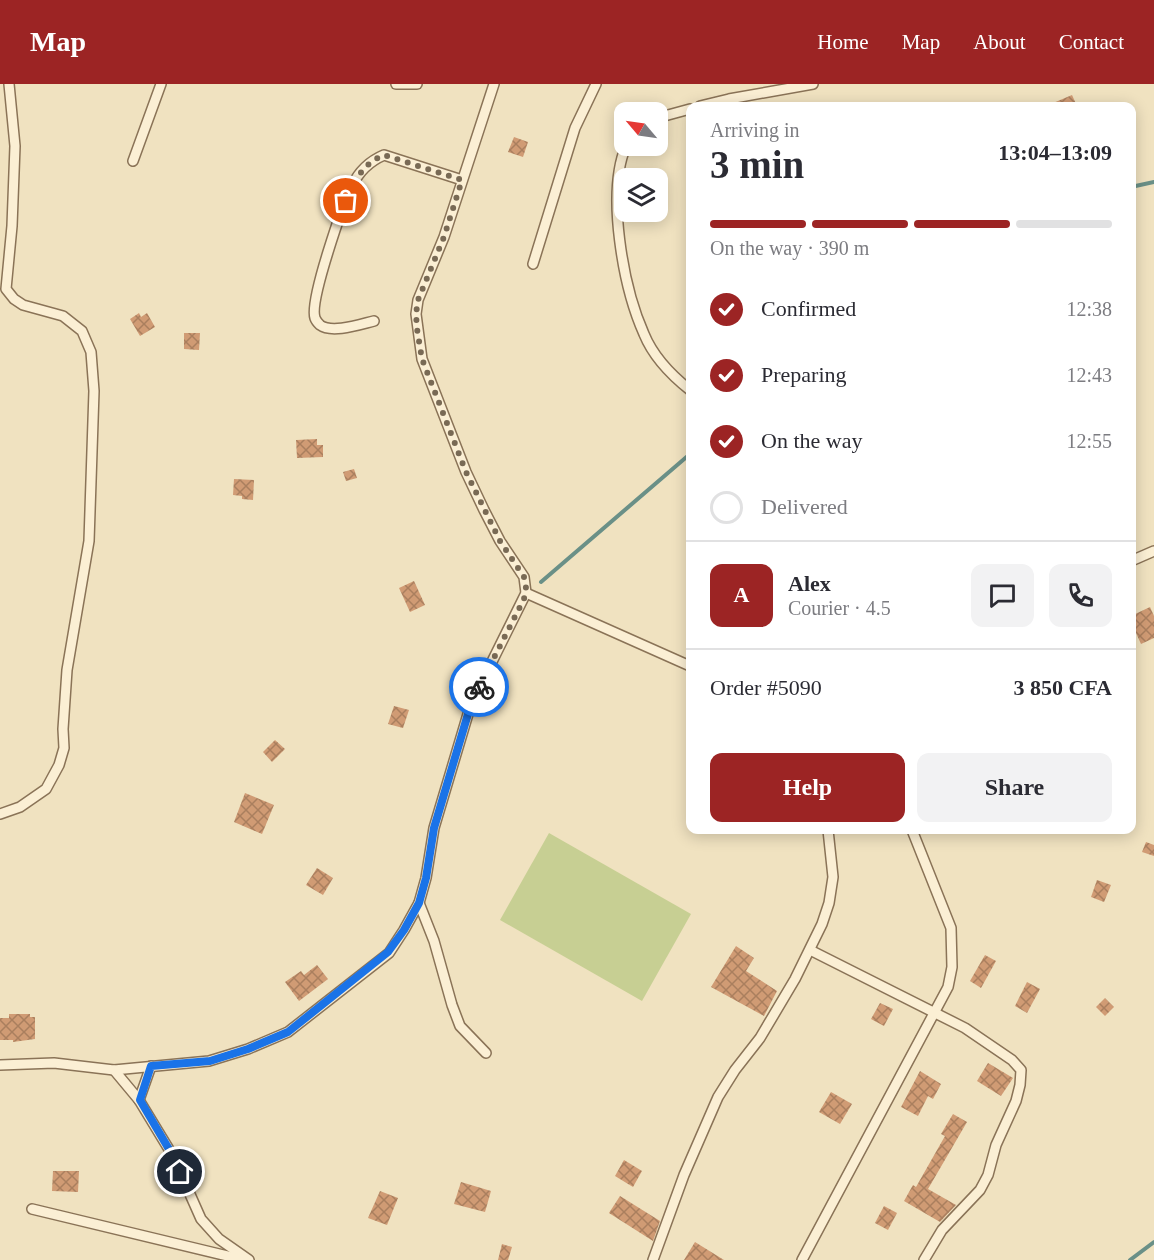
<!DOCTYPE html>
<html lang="en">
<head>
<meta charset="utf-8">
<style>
  body { margin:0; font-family:Georgia,serif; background:#f2f2f3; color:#2b2b33; height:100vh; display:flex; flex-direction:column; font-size:22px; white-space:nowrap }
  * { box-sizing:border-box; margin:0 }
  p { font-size:20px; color:#7c7c81 }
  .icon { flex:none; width:33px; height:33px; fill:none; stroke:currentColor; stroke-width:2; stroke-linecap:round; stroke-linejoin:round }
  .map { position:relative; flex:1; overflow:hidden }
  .drawer { position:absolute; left:686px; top:18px; width:450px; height:732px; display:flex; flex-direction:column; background:#fff; border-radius:12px; box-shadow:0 3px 15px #0003 }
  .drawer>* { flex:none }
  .needle { width:39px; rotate:299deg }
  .buttons { position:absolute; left:614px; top:18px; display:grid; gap:12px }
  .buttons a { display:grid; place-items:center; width:54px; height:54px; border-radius:12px; background:#fff; box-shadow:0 3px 15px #0003; font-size:30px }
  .pin { position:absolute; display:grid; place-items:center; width:51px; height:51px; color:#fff; margin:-26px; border:3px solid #fff; border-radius:50%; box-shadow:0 2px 6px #0007 }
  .courier { position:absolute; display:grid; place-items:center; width:60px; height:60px; margin:-30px; border:4px solid #1a73e8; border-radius:50%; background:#fff; color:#222; box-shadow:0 2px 8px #0007 }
  .headline em { font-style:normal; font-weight:700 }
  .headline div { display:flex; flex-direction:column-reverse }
  .headline { display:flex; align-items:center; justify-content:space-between; height:102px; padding:0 24px }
  h1 { font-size:39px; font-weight:700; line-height:45px }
  .bar { display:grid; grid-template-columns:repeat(4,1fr); gap:9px 6px; align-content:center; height:72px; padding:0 24px }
  .bar i { height:8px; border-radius:4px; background:#e1e1e2 }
  .bar .selected { background:#9c2424 }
  .bar p { grid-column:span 4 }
  .line { display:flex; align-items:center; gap:15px; padding:0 24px; border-top:2px solid #e1e1e2 }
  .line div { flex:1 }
  .round { display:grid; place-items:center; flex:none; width:63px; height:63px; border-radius:12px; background:#f2f2f3 }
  ol { padding:0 24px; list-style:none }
  li { display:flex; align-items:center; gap:18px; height:66px }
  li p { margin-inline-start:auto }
  li .icon { padding:6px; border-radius:50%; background:#9c2424; color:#fff; stroke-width:4 }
  li:last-child { color:#7c7c81 }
  li i { width:33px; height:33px; border:3px solid #e1e1e2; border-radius:50% }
  .button { display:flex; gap:12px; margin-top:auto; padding:12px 24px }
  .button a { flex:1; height:69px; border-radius:12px; background:#9c2424; color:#fff; font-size:24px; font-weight:700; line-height:69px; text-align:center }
  .button a+a { background:#f2f2f3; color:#2b2b33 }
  header { display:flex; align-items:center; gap:36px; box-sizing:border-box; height:84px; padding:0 30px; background:#9c2424; color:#fff }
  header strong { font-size:28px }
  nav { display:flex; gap:33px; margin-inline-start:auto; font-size:21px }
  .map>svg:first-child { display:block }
  .pitch { fill:#c7cf93 }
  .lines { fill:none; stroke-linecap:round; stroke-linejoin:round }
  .stream { stroke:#6a9087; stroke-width:4 }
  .building { fill:url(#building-cross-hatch) }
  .street-casing { stroke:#8a7357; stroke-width:12 }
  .street { stroke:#fbefd4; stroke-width:9 }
  .done { stroke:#796a55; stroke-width:6; stroke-dasharray:0 10.8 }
  .route { stroke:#1a73e8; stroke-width:8 }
</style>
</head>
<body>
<header>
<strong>Map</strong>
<nav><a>Home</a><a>Map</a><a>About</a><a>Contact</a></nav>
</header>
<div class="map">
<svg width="1154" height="1176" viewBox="0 0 1154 1176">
  <defs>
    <pattern id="building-cross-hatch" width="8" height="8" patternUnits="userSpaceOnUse" patternTransform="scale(1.5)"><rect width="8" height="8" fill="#d09b74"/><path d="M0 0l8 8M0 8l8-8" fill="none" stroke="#aa7f5e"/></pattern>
  </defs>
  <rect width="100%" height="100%" fill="#f0e2c0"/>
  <polygon class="pitch" points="549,749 691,830 642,917 500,836"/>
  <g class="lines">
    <g class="stream">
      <polyline points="1131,103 1154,98"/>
      <polyline points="541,498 690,370"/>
      <polyline points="1130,1176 1154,1158"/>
    </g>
  </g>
  <g class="building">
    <polygon points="1072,11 1077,22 1046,22"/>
    <polygon points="514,53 528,58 523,73 508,68"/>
    <polygon points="139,229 141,233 147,229 155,243 140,252 130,235"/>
    <polygon points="184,249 200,249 199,266 184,265"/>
    <polygon points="317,355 317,361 323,361 323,373 297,374 296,356"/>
    <polygon points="354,385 357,394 346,397 343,388"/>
    <polygon points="234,395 254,396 253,416 242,415 242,412 233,411"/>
    <polygon points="414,497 425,521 410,528 399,504"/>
    <polygon points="1150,523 1154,532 1154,554 1141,560 1131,538 1131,532"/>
    <polygon points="394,622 409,626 403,644 388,640"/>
    <polygon points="275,656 285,665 272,678 263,668"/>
    <polygon points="245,709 274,721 262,750 234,738"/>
    <polygon points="1146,758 1154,761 1154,772 1142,768"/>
    <polygon points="317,784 333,794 323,811 306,801"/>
    <polygon points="1097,796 1111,801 1104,818 1091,813"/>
    <polygon points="736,862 754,874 746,887 777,907 764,932 711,903"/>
    <polygon points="985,871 996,877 981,904 970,897"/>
    <polygon points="317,881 328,895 299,917 285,898 301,887 304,891"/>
    <polygon points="1027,898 1040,905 1027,929 1015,922"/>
    <polygon points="1105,914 1114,923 1105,932 1096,923"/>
    <polygon points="880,919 893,925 884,942 871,935"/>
    <polygon points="9,930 30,930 30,933 35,933 35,955 13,958 13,956 0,956 0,934 9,934"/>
    <polygon points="988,979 1013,994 1001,1012 977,997"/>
    <polygon points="920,987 941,1000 933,1015 928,1012 918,1032 901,1023"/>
    <polygon points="831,1008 852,1020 840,1040 819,1028"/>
    <polygon points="953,1030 967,1038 928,1105 956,1121 940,1138 904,1117 913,1101 916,1103 945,1052 941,1050"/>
    <polygon points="624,1076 642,1087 633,1103 615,1092"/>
    <polygon points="53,1087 79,1087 78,1108 52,1107"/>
    <rect x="160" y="1088" width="9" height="12"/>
    <polygon points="461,1098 491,1107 485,1128 454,1120"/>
    <polygon points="380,1107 398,1114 387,1141 368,1134"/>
    <polygon points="620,1112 660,1137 653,1157 609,1129"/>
    <polygon points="884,1122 897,1129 888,1146 875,1139"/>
    <polygon points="695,1158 724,1176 684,1176"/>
    <polygon points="502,1160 512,1163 508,1176 498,1176"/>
  </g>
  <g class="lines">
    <g class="street-casing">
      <g id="street">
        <polyline points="396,0 417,0"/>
        <polyline points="700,22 729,15 813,0"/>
        <polyline points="657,34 690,25"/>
        <path d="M626,62C606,109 623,203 644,250C653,272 671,291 690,306"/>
        <polyline points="133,77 161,0"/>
        <polyline points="533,180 575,44 596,0"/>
        <path d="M374,237C361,240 332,250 320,241C318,239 316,237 315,234C309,217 343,120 352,102C359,87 370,77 384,71L462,96"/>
        <polyline points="1131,477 1154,467"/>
        <polyline points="526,509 690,582"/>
        <polyline points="0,730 20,723 46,705 59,681 64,664 63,645 67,586 89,457 94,307 91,268 82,247 63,232 23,221 14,215 6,205 12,142 15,62 9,0"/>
        <polyline points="419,819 434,857 452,921 460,942 486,969"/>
        <polyline points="810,866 965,944 1012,976 1021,986 1020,1001 1016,1017 996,1061 988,1091 980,1106 942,1146 924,1176"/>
        <polyline points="0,981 54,979 114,986 209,977 248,965 288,948 389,869 404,846 419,819 426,794 434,744 471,620 526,509 524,493 500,457 484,426 466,388 422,275 416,230 418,216 444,153 494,0"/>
        <polyline points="114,986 139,1016 173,1072 201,1135 219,1155 249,1176"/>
        <polyline points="139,1016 151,982"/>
        <polyline points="32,1125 244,1176"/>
        <polyline points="653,1176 684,1091 718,1013 735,986 760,954 795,895 822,840 829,819 833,793 828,746"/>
        <polyline points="802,1176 948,903 952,883 951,844 912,746"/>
      </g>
    </g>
    <use href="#street" class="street"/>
  </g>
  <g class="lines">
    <path class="done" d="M346,117C354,96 363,80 384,71L462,96L444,153L418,216L416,230L417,245L422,275L466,388L500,457L524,493L526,503L524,515L479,603"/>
    <polyline class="route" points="180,1088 173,1072 140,1016 151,982 210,977 248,965 288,948 388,868 404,846 419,819 426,794 434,744 471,620 479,603"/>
  </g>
</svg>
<div class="buttons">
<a><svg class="needle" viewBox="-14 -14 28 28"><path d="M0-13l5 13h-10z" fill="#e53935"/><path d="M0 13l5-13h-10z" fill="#7c7c81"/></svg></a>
<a><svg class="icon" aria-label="layers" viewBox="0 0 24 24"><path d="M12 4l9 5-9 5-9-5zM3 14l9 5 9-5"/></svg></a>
</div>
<div class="pin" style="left:346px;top:117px;background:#ea580c"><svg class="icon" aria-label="bag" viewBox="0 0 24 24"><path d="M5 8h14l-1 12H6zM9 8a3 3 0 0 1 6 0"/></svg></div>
<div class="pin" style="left:180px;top:1088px;background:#1f2937"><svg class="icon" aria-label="home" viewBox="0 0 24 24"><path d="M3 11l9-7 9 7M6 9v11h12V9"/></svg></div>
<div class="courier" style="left:479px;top:603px"><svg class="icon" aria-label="bike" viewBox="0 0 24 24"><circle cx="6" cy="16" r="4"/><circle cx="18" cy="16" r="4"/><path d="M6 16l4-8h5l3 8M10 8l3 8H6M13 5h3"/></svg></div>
<section class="drawer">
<div class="headline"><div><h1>3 min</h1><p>Arriving in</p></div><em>13:04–13:09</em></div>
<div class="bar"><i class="selected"></i><i class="selected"></i><i class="selected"></i><i></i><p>On the way · 390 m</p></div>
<ol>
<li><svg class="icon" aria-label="check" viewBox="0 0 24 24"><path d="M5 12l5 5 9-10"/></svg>Confirmed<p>12:38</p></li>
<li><svg class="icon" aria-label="check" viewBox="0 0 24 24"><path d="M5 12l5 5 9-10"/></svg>Preparing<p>12:43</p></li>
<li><svg class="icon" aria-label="check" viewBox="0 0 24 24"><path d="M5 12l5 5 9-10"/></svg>On the way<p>12:55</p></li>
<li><i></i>Delivered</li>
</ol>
<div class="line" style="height:108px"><b class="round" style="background:#9c2424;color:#fff">A</b><div><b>Alex</b><p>Courier · 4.5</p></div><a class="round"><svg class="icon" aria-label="chat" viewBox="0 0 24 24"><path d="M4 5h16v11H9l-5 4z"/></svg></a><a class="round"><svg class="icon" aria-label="phone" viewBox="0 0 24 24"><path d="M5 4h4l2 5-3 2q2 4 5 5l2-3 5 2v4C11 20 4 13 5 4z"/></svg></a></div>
<div class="line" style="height:78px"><div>Order #5090</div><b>3 850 CFA</b></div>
<div class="button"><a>Help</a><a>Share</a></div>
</section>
</div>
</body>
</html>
